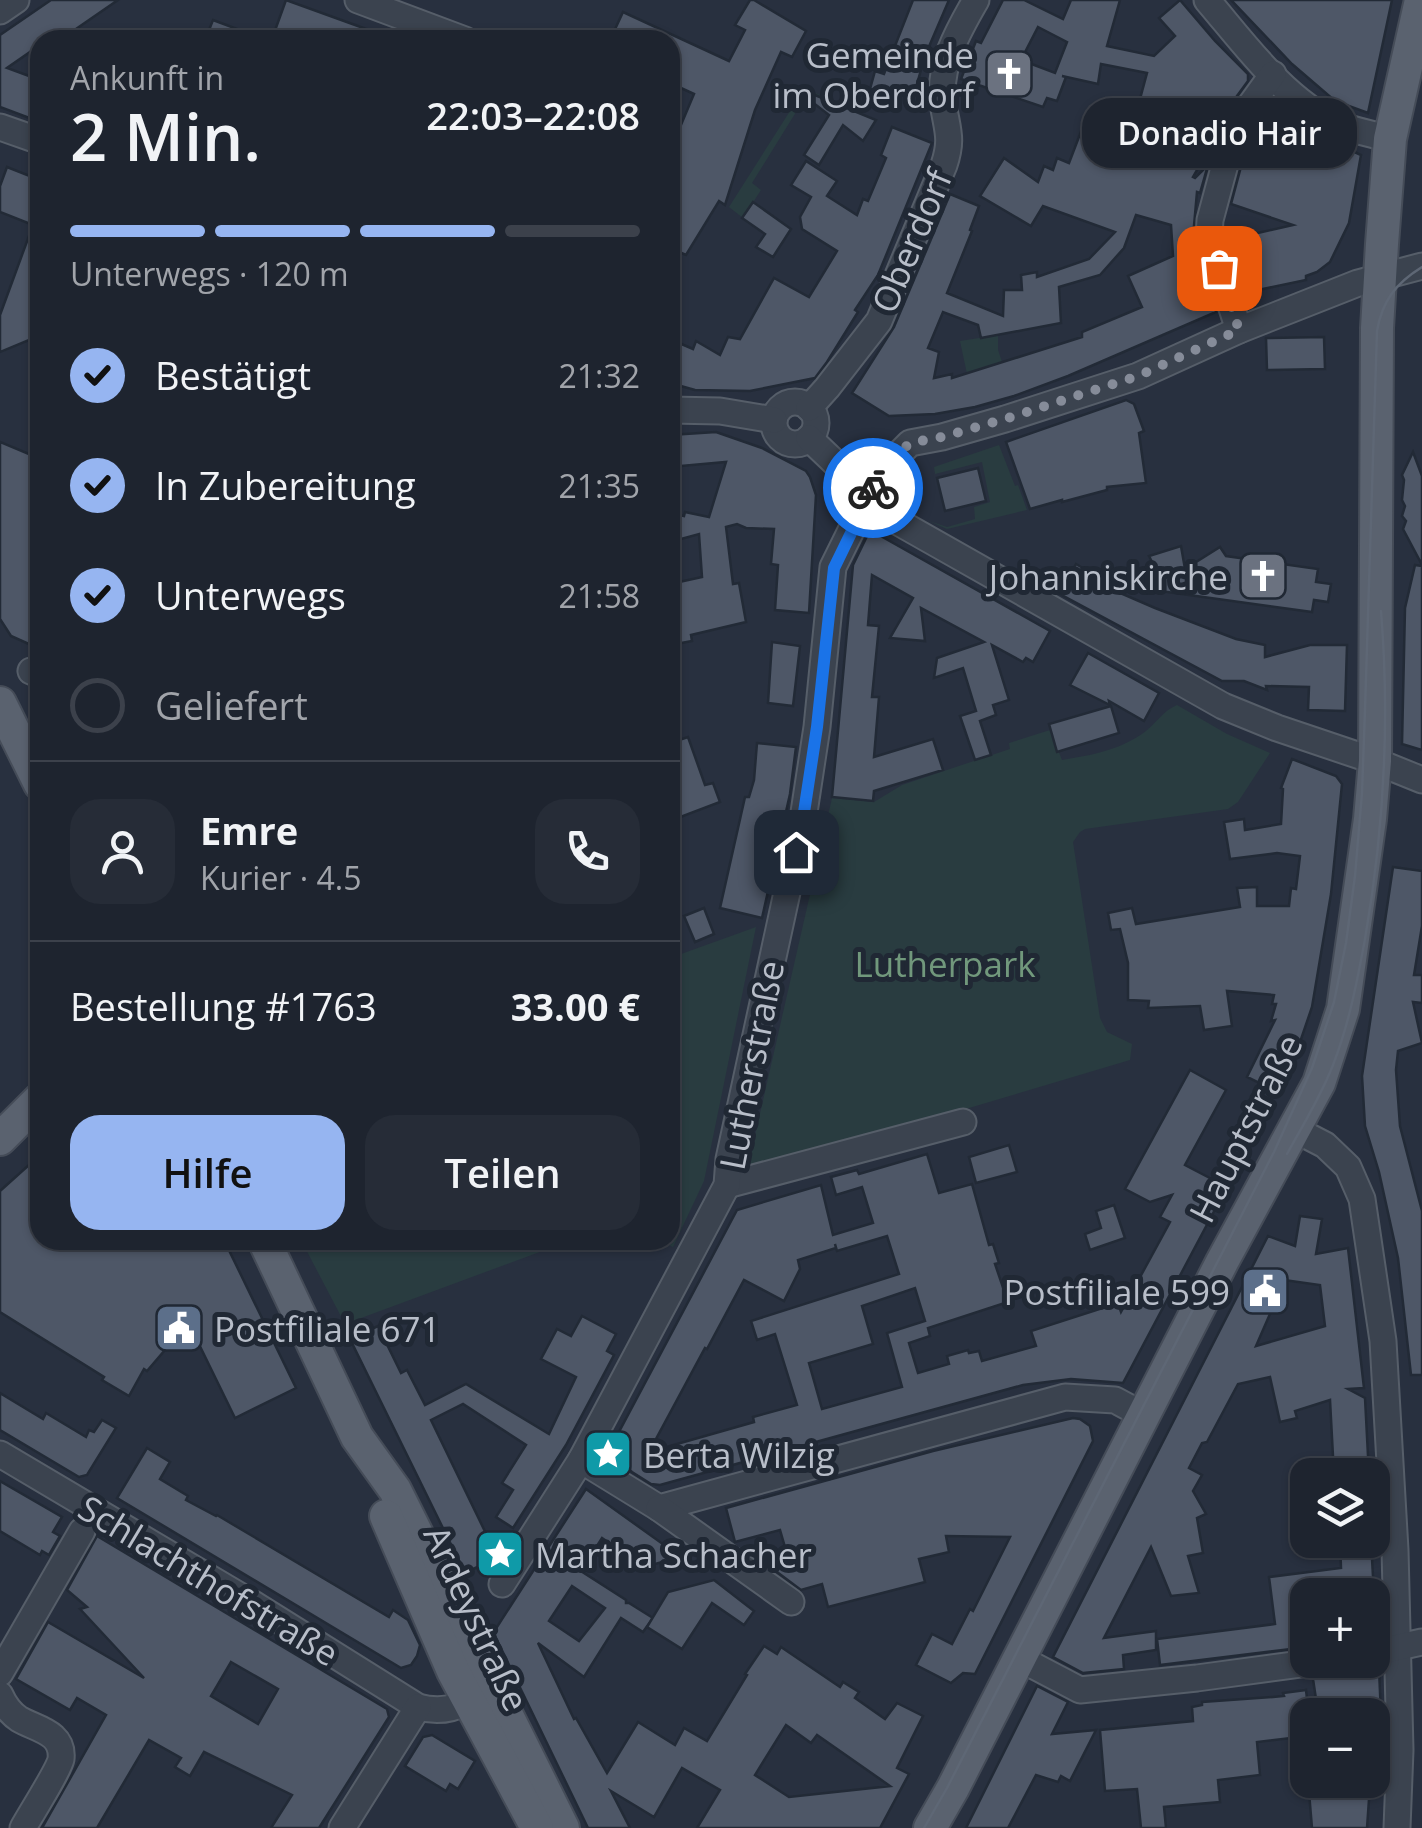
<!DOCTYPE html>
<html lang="de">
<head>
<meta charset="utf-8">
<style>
  body { margin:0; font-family:"Open Sans",sans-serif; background:#262c37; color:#f1f3f6; height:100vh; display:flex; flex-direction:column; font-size:38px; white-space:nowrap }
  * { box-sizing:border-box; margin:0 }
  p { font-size:32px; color:#a1a4aa }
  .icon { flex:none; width:55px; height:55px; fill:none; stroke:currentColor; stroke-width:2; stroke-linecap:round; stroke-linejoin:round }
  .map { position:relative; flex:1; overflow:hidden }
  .side { position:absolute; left:30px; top:30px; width:650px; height:1220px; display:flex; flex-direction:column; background:#1e242f; border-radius:30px; box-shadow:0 2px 8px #0004,0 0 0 2px #3c414b }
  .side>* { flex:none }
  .fabs { position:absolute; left:1290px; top:1458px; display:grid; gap:20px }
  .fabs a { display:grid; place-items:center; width:100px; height:100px; border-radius:20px; background:#1e242f; box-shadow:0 2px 8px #0004,0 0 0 2px #3c414b; font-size:50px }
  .pin { position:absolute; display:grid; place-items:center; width:85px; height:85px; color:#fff; margin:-42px; border-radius:20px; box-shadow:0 5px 15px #0006 }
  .courier { position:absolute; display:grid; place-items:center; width:100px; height:100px; margin:-50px; border:8px solid #1a73e8; border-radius:50%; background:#fff; color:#222; box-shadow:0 2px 12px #0007 }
  .bubble { position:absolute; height:70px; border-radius:30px; background:#1e242f; box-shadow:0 2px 8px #0004,0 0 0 2px #3c414b; font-size:32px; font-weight:600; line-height:70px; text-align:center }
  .head em { font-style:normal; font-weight:600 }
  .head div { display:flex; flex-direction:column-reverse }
  .head { display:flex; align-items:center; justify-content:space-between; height:170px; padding:0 40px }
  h1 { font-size:65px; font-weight:600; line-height:75px }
  .bar { display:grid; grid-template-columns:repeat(4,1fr); gap:15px 10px; align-content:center; height:120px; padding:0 40px }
  .bar i { height:12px; border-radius:8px; background:#3c414b }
  .bar .selected { background:#96b5f1 }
  .bar p { grid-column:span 4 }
  .line { display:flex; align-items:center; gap:25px; padding:0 40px; border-top:2px solid #3c414b }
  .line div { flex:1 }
  .round { display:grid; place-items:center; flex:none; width:105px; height:105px; border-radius:30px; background:#262c37 }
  ol { padding:0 40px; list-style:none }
  li { display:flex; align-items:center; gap:30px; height:110px }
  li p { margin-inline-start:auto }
  li .icon { padding:10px; border-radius:50%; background:#96b5f1; color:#111; stroke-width:4 }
  li:last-child { color:#a1a4aa }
  li i { width:55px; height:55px; border:5px solid #3c414b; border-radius:50% }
  .cta { display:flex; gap:20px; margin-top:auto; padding:20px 40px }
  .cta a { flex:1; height:115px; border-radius:30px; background:#96b5f1; color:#111; font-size:40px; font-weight:600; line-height:115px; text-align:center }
  .cta a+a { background:#262c37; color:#f1f3f6 }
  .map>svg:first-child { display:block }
  .green { fill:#293c40 }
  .building { fill:#4e5767; stroke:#222a36; stroke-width:2.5; fill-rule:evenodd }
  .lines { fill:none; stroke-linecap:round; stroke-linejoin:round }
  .minor-casing { stroke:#565e69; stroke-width:29 }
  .major-casing { stroke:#454c58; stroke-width:36 }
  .minor { stroke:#3b434f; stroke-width:25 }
  .major { stroke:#5a626f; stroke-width:32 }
  .tram { stroke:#5e6775; stroke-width:2.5 }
  .done { stroke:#868c99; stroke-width:10; stroke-dasharray:0 18 }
  .route { stroke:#1a73e8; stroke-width:12 }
  .labels { text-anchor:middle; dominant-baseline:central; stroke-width:10; stroke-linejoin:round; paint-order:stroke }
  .poi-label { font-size:35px; fill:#b8bec9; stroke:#202834; text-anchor:end }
  .street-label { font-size:35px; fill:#b8bec9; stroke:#202834 }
  .park-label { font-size:35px; fill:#71987c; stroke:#202834 }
</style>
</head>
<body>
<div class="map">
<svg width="1422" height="1828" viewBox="0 0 1422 1828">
  <rect width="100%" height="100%" fill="#28303f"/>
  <g class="green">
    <polygon points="804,89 831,99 823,108 801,104 752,183 761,190 743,218 729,207"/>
    <polygon points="998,335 998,350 1002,362 967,374 960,341"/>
    <polygon points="999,445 1015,486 1018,485 1027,510 947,529 929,521 947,527 975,519 974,507 990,502 982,462 935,474 934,467"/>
    <path d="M1177,705L1227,734L1270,753L1238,802L1228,809L1085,829L1080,832L1073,842L1100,1018L1107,1032L1132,1044L1130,1060L922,1122L748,1166L832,798L874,802L902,785L1010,749L1009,743L1050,730L1062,760C1092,755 1121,750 1146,731C1157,722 1163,711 1177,705Z"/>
    <polygon points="756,927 704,1181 673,1247 658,1240 670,1240 670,958"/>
    <polygon points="301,1240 572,1240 345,1324"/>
  </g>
  <g class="building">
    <polygon points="51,0 118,0 60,40 40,40 40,45 7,68 40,80 40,122 0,107 0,35"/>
    <polygon points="286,0 391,38 391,40 285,40 273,36"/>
    <polygon points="750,0 754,0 806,31 792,57 781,52 755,110 725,205 719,201 686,255 670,248 670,151 694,94 670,83 670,40 610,40 623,12 729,61 745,30 735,25"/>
    <polygon points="913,0 949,0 925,56 913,98 896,89 892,95 870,89 875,71 884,74"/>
    <path d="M1003,0H1024L1063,19L1071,0H1120L1107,46L1154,56L1175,36L1159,18L1180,0L1215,41L1248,74V81L1229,107L1215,139L1193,177L1195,178L1208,165L1200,193L1197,192L1193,237L1216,312L1068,376L1014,396L975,407L935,414L889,416L852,393L894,327L950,194L979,206L970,230L972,231L947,293L1003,316L1004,290H1022L1021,275L1037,272V277L1089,259L1115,232L1043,206L1031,226L980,196L1004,158L1038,182L1044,166L1053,170L1057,158L1069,163L1085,121L1089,123L1091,118L1114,126L1119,110H1137L1147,73L1101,64L1098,84L1062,76L1066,77L1057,101L1047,98L1043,107L961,79L976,41L981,43ZM1038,27L1067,42L1055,73L1021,60ZM1136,215L1171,225L1173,256L1128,276L1142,307L1082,332V337L952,378V374L934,378L939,352L928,348L943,312L978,325L981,338L1061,323L1059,287L1100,275L1124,248Z"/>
    <polygon points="1231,0 1392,0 1368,113 1335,101 1292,64"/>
    <polygon points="213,20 261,38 261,40 205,40"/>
    <polygon points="810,93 876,120 863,141 843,125 819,165 804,155 829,115 807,98"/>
    <polygon points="1273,101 1305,129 1361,155 1349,223 1330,262 1317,272 1306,276 1306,280 1244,293 1227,240 1293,225 1231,204 1246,148 1258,122"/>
    <polygon points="892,127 932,143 878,275 855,310 858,312 827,362 815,378 750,391 695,390 670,383 670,339 693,349 696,341 720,355 728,337 740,339 774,278 809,297 837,251 802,229 800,217 811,197 791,185 806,161 837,181 827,196 857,215 863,199 868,201 886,158 881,155"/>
    <polygon points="7,167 40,180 40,323 34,338 0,352 0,315 33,225 0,212 0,186"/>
    <polygon points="753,202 791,229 773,257 756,247 765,234 742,218"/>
    <polygon points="1324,337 1325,369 1267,370 1266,338"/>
    <polygon points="1126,400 1134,404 1144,431 1139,433 1146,483 1107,487 1107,490 1062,502 1062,500 1030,509 1006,442"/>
    <polygon points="716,432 762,448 806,471 810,477 816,495 809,613 775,610 778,565 771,564 774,529 746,528 737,524 726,527 733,584 739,583 746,622 691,635 692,641 676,644 675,638 670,639 670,584 702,577 699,534 670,542 670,519 674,520 674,514 684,516 685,512 709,517 726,462 670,467 670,435"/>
    <polygon points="0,442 29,454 40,481 40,649 11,636 0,619"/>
    <polygon points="1413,452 1422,476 1422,565 1403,529 1406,521 1402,516 1405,506 1402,500 1404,480 1402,475"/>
    <polygon points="978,468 986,501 945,511 937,478"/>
    <polygon points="870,530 1050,631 1033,662 1026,658 1023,662 992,645 1009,700 993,705 996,715 980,721 991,755 975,760 960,716 976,711 963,668 934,678 937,658 984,642 921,608 925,641 890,638 913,598 872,575 868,625 879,626 872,697 879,697 874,757 933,739 943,770 874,791 873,801 832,797 853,565"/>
    <polygon points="1181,546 1185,569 1220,547 1226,556 1318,569 1316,582 1331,584 1328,602 1314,600 1312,612 1160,591 1163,584 1149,556"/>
    <polygon points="1076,564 1112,585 1111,589 1155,608 1236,639 1265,645 1265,657 1310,645 1347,645 1345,711 1308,710 1309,687 1266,686 1267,690 1244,681 1222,681 1045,586 1054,570 1068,578"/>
    <polygon points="1415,565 1422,566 1422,750 1402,744 1405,608"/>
    <polygon points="772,642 800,646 793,706 768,703"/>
    <polygon points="1088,653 1159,693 1144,721 1109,701 1110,705 1070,685"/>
    <polygon points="1111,706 1119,733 1057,752 1049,724"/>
    <polygon points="688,737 705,785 713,783 720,802 670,821 670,743"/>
    <polygon points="757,743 796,747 790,794 762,918 720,908 745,797 749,797 754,780"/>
    <polygon points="1292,759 1336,776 1342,784 1331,894 1312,1007 1297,1051 1278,1092 1247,1077 1275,1020 1271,1021 1276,1004 1272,1004 1274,995 1227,991 1232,1026 1204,1030 1200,1006 1148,1008 1149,1001 1128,1000 1128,963 1120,929 1111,930 1108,913 1132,908 1136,924 1240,907 1237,888 1257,887 1257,906 1289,906 1291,888 1296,889 1300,856 1277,853 1230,859 1224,822 1244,819 1245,830 1281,824 1283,789 1281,788"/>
    <polygon points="1393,867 1422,871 1422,926 1414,975 1422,975 1422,1003 1413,1002 1422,1043 1398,1051 1396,1070 1400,1126 1422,1211 1422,1375 1411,1375 1398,1258 1379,1172 1365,1126 1362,1076"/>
    <polygon points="704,908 714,934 695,942 684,916"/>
    <path d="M1190,1070L1226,1090L1185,1165L1227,1187L1123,1383L1071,1379L1023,1385L660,1485L651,1484L632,1472L613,1456L612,1445L737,1210L821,1185L833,1235L873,1223L862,1187L836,1195L831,1177L857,1170L859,1174L927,1154L939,1193L972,1184L989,1245L993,1244L999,1263L995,1264L1008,1302L928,1328L930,1336L909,1343L918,1373L949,1364L947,1356L968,1350L969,1353L979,1351L982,1361L1036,1346L1031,1331L1118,1303L1121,1312L1170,1222L1160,1217L1172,1195L1150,1202L1125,1189ZM887,1236L899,1274L751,1321L757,1340L775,1334L797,1405L753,1417L754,1422L649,1452L705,1348L707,1349L744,1280L784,1301L800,1269L798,1260L836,1248L835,1244L837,1251ZM915,1288L925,1321L887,1333L902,1387L822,1409L809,1363L873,1344L862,1306Z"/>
    <polygon points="1009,1145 1017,1172 976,1183 969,1157"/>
    <polygon points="40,1155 40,1240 224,1240 296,1388 235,1418 192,1330 171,1343 147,1371 144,1369 129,1396 102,1380 104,1377 0,1312 0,1191"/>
    <polygon points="1114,1205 1125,1238 1090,1250 1085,1234 1101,1228 1096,1211"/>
    <path d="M1300,1216L1322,1219L1316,1254L1348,1248L1364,1388L1348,1389L1365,1398L1369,1475H1334L1330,1400L1295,1411L1297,1418L1280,1422L1270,1377L1238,1384L1207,1442L1202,1443L1189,1468L1202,1475L1193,1491L1206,1514L1197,1518L1203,1553L1188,1556L1199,1593L1171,1596L1151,1547L1104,1638L1156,1631V1650L1123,1655L1124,1669L1083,1673L1053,1657L1268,1236L1295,1246ZM1284,1280L1320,1285L1325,1326L1256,1346L1273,1307L1271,1306Z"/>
    <polygon points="582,1316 616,1334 607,1351 614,1355 566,1445 513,1528 496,1517 513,1490 502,1483 526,1445 463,1404 431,1420 493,1548 487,1550 492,1560 465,1573 350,1339 378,1326 401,1373 407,1370 425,1405 466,1384 549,1434 576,1377 541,1359 557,1329 571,1336"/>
    <polygon points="0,1393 43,1419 46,1413 86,1437 89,1430 94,1432 102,1420 116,1428 87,1475 79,1477 0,1430"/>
    <polygon points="1073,1418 1080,1419 1090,1426 1093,1441 975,1674 963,1673 951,1683 916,1665 932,1634 952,1644 970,1609 973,1611 1010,1537 946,1536 949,1552 919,1559 925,1582 828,1607 822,1584 801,1590 769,1566 789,1561 780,1530 735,1542 726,1508 933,1451"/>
    <polygon points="147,1448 170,1462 160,1479 188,1496 186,1500 216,1516 217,1515 389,1617 393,1610 408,1620 420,1645 417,1656 411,1665 401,1668 117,1498"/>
    <polygon points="0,1481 62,1517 53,1532 60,1536 49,1555 42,1551 40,1555 0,1531"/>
    <path d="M586,1489L681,1557L644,1567L602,1538L581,1571L626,1600V1603H629L653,1618L643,1632L621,1618L584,1677L538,1643L574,1719L576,1718L607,1773L638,1722L675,1745L684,1728L707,1741L747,1675L745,1674L764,1646L777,1654L781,1647L840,1687L843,1682L859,1692L855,1698L885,1719L897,1703L923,1716L897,1768L909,1774L880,1828H697L720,1790L682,1768L654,1817L611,1791L630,1828H588L495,1636V1630ZM572,1586L605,1608L579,1641L549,1621ZM786,1725L811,1743L817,1735L890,1786L789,1797L755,1775Z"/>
    <path d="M97,1536L387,1709L389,1717L319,1828H271L292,1795L204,1752L190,1776L175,1767L181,1758L149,1740L97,1828H42L106,1715L77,1698L70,1710L16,1679L48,1622L144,1678L80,1609L87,1607L67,1590ZM231,1662L278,1689L258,1724L211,1696Z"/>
    <polygon points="1340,1540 1371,1540 1374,1595 1308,1595 1308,1647 1160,1665 1157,1639 1275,1624 1269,1577 1341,1568"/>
    <polygon points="714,1580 754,1611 744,1625 712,1603 682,1649 647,1627 668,1592"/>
    <polygon points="1379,1669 1381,1715 1348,1715 1347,1708 1343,1707 1342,1702 1316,1699 1313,1679"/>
    <polygon points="1037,1686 1068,1702 1052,1734 1096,1730 1070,1781 1061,1776 1058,1782 1036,1775 1008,1828 966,1828"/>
    <polygon points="1306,1690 1309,1715 1308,1736 1257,1742 1260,1775 1218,1780 1220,1802 1164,1807 1166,1828 1141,1828 1137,1789 1105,1791 1100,1730 1193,1721 1192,1707 1202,1705 1202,1702 1273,1697 1284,1696 1283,1693"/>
    <polygon points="432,1735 475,1761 458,1789 450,1784 446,1791 405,1766 423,1737"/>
    <polygon points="1308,1780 1370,1785 1367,1828 1312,1828"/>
  </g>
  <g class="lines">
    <g class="minor-casing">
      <g id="minor">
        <polyline points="358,0 465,40"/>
        <path d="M1207,0C1243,42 1285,101 1337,124C1354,131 1373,134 1390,139"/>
        <polyline points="0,11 16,0"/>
        <polyline points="0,127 40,141"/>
        <polyline points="1239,330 1209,237 1210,220 1231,142 1244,114 1273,74"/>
        <circle cx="795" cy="423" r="21"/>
        <path d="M809,408L827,388L879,321L944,165C953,138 947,130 943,103C938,66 958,31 976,0"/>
        <polyline points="670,410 720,411 774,420"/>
        <polyline points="809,438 853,480 884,514 1223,706 1277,728 1375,761 1422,780"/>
        <polyline points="31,671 40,675"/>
        <polyline points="1294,1129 1325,1145 1348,1167 1362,1199 1383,1341 1395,1550 1400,1750 1397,1828"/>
        <polyline points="727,1185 963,1122"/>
        <path d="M0,1454L255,1605L418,1707C441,1713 463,1709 477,1690"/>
        <polyline points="581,1460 659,1508 1065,1397 1115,1400 1143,1415"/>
        <polyline points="659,1508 791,1602"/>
        <polyline points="502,1584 581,1460 727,1185 729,1159 803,819 817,727 833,567 879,474 910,443 942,437 1005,419 1138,376 1239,330 1358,283 1422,266"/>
        <polyline points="1372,1653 1422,1642"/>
        <polyline points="1019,1658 1080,1690 1197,1678 1331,1660"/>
        <polyline points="0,1673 82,1531"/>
        <path d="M0,1695C4,1704 10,1713 19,1719C36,1729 64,1732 61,1759C59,1770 30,1815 23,1828"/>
        <polyline points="342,1828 418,1707"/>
      </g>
    </g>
    <g class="major-casing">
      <g id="major">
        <polyline points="0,703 40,784"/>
        <polyline points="0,1139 40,1099"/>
        <polyline points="264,1240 357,1437 395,1490 563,1828"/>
        <polyline points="386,1516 453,1671 537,1828"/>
        <polyline points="930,1828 953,1788 1222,1262 1319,1083 1343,1009 1370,819 1375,761 1377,328 1382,244 1390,139 1421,0"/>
      </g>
    </g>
    <use href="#minor" class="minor"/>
    <use href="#major" class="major"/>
    <g class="tram">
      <path d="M1287,1154C1303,1125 1321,1096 1333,1065C1349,1024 1357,982 1365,939C1384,830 1390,721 1381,611"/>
      <path d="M924,1828L947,1788L1274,1152L1312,1068L1334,1002L1346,943L1355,876L1362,793L1365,710L1377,331C1382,301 1396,283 1422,267"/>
    </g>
  </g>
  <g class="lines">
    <polyline class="done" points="873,488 887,464 910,443 942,437 1005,419 1138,376 1239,330 1219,268"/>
    <polyline class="route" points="796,852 803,819 817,727 834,568 873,488"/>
  </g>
  <defs>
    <g id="church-square" transform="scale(2.5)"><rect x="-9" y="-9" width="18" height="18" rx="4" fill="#6b7280" stroke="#202834"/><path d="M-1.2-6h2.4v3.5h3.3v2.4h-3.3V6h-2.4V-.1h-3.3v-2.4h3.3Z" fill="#fff"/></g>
    <g id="civic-square" transform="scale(2.5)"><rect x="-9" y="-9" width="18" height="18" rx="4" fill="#5c6f8a" stroke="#202834"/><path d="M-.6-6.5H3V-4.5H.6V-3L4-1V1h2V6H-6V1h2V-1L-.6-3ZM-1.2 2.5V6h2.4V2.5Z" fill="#fff"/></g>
    <g id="sight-square" transform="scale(2.5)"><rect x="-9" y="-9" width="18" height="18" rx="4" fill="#0f9aa8" stroke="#202834"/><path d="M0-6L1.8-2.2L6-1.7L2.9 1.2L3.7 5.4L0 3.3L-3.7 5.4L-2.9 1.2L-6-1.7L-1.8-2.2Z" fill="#fff"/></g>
  </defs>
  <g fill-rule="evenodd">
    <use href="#church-square" x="1009" y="74"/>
    <use href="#church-square" x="1263" y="576"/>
    <use href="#civic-square" x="1265" y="1291"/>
    <use href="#civic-square" x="179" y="1328"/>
    <use href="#sight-square" x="608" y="1454"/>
    <use href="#sight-square" x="500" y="1554"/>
  </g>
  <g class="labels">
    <g class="poi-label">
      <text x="974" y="54">Gemeinde<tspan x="974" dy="40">im Oberdorf</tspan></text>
      <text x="1228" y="576">Johanniskirche</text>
      <text x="1230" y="1291">Postfiliale 599</text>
      <text x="214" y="1328" text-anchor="start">Postfiliale 671</text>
      <text x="643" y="1454" text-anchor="start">Berta Wilzig</text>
      <text x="535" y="1554" text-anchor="start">Martha Schacher</text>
    </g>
    <g class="street-label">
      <text transform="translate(911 241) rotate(-67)">Oberdorf</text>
      <text transform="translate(751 1065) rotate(-79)">Lutherstraße</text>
      <text transform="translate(1245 1128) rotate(-63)">Hauptstraße</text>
      <text transform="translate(209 1580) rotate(31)">Schlachthofstraße</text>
      <text transform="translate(477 1618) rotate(65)">Ardeystraße</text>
    </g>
    <g class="park-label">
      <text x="945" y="963">Lutherpark</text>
    </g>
  </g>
</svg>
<div class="fabs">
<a><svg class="icon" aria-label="layers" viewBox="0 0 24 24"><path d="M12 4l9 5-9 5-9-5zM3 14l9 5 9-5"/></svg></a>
<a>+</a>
<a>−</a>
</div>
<div class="pin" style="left:1219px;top:268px;background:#ea580c"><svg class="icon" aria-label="bag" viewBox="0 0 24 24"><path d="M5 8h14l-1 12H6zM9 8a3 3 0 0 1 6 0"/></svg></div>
<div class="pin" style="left:796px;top:852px;background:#1f2937"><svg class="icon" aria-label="home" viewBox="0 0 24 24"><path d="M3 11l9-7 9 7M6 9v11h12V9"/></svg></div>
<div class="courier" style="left:873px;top:488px"><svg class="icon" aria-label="bike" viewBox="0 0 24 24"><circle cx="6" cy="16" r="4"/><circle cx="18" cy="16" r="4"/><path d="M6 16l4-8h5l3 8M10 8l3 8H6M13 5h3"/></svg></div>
<div class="bubble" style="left:1082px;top:98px;width:275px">Donadio Hair</div>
<section class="side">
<div class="head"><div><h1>2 Min.</h1><p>Ankunft in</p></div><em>22:03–22:08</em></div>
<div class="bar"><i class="selected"></i><i class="selected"></i><i class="selected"></i><i></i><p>Unterwegs · 120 m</p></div>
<ol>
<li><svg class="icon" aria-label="check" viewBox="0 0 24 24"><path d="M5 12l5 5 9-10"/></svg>Bestätigt<p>21:32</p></li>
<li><svg class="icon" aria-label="check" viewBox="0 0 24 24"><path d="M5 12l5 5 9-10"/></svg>In Zubereitung<p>21:35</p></li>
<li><svg class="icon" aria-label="check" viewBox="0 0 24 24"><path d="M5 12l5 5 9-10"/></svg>Unterwegs<p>21:58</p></li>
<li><i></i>Geliefert</li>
</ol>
<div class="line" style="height:180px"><a class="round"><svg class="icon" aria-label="person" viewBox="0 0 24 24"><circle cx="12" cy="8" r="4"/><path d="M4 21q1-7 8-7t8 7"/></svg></a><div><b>Emre</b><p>Kurier · 4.5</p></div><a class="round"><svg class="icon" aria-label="phone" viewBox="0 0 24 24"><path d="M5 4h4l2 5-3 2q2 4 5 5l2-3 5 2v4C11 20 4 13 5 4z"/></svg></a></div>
<div class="line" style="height:130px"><div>Bestellung #1763</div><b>33.00 €</b></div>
<div class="cta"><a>Hilfe</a><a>Teilen</a></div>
</section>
</div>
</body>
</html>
